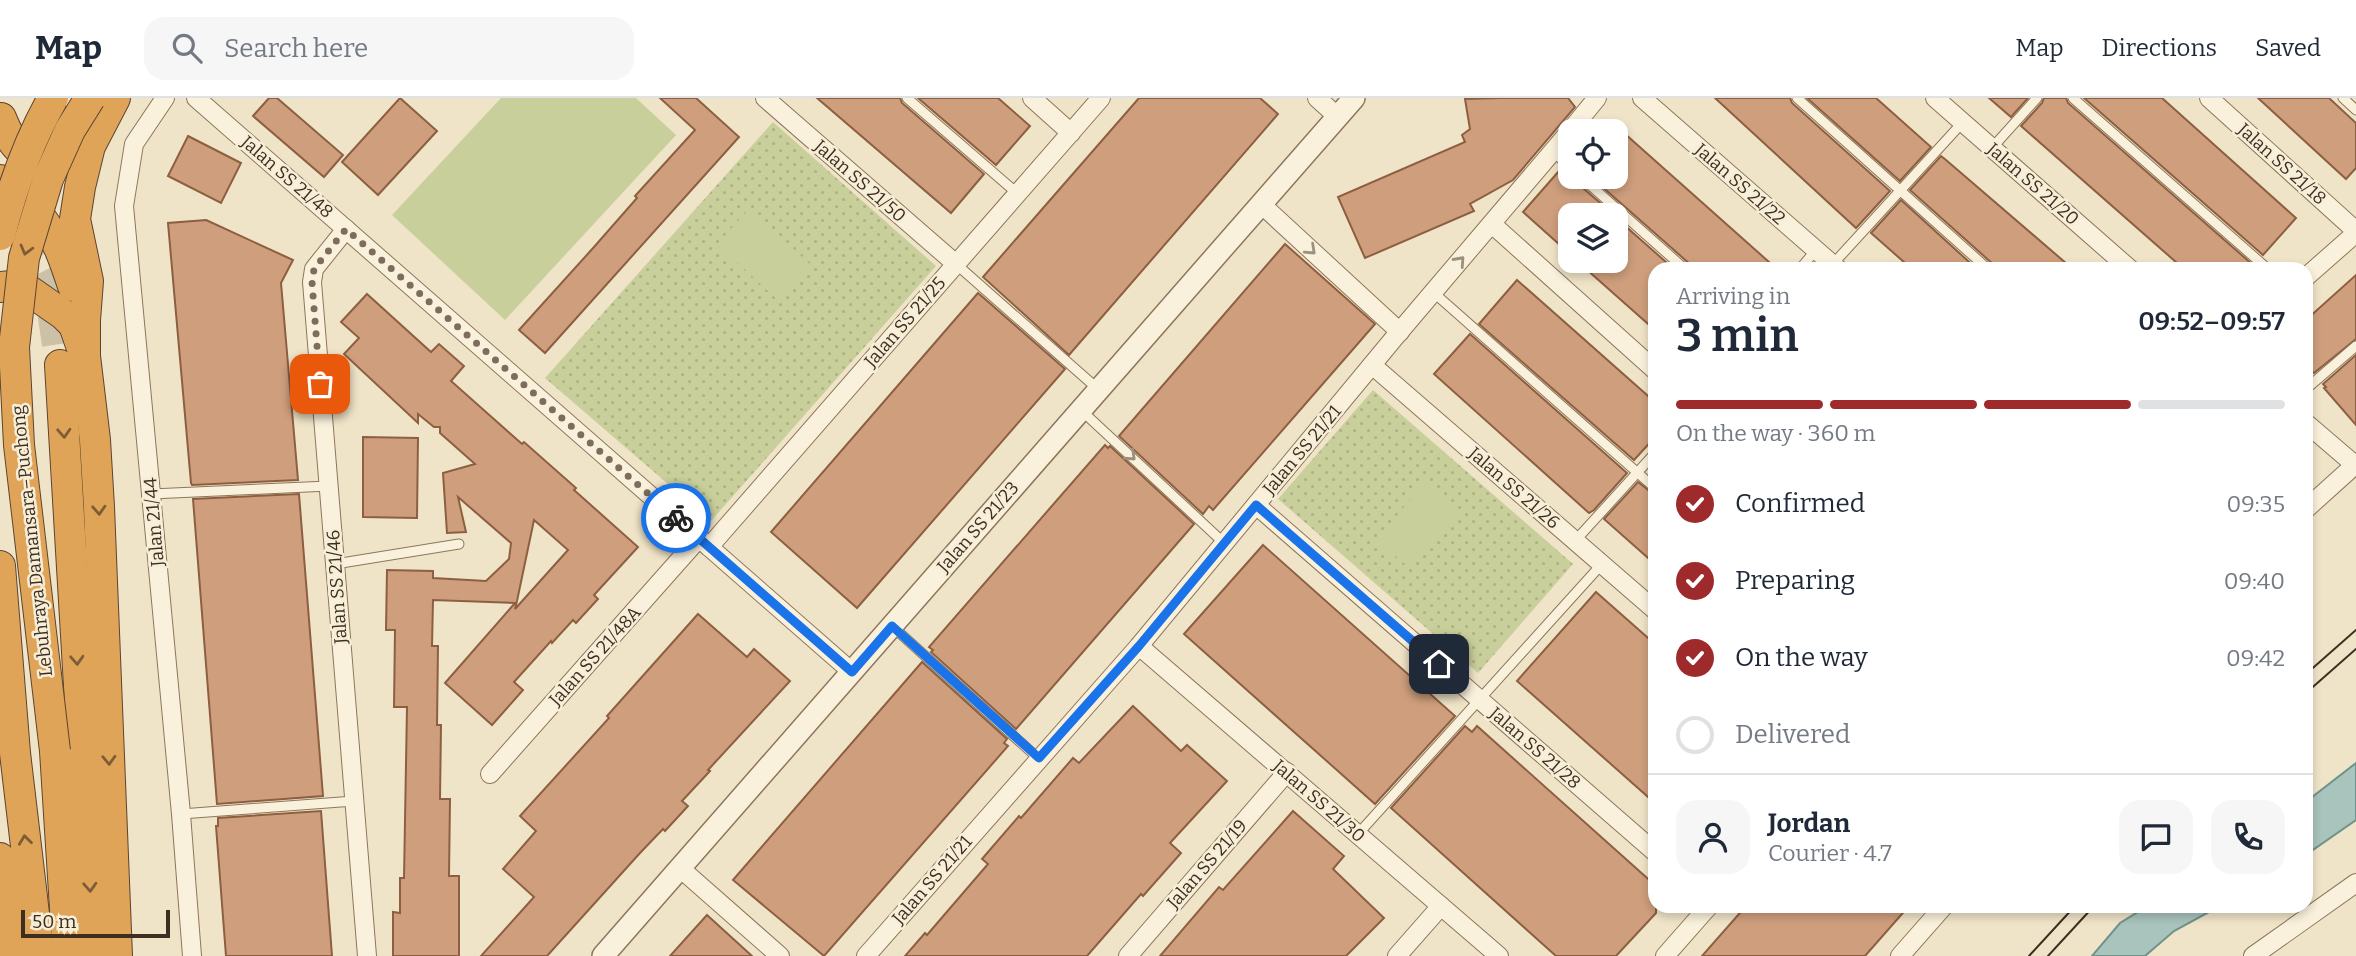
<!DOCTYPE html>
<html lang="en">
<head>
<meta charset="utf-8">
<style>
  body { margin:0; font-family:Bitter,serif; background:#f6f6f7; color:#1f2937; height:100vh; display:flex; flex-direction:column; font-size:26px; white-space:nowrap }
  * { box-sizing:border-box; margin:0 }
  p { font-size:23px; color:#747a83 }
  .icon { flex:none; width:38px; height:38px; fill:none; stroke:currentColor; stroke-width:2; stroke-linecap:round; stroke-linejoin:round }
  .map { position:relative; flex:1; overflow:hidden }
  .drawer { position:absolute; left:1648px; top:164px; width:665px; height:651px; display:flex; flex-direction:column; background:#fff; border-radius:21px; box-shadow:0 4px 10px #0003 }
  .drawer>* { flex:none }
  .buttons { position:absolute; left:1558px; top:21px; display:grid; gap:14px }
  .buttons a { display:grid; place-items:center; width:70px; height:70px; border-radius:14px; background:#fff; box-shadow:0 4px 10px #0003; font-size:35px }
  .scale { position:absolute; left:21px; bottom:18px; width:149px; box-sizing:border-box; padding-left:7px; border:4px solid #3d2e20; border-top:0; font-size:19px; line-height:24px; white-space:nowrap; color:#3d2e20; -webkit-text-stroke:5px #f7eed8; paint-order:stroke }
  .pin { position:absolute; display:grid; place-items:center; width:60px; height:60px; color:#fff; margin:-30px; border-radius:14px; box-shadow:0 4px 10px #0006 }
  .courier { position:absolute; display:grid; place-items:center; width:70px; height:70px; margin:-35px; border:5px solid #1a73e8; border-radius:50%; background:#fff; color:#222; box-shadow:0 2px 9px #0007 }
  .summary em { font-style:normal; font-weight:600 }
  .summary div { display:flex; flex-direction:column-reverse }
  .summary { display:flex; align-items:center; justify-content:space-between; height:119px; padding:0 28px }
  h1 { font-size:46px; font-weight:600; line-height:52px }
  .bar { display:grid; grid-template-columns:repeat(4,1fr); gap:10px 7px; align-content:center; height:84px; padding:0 28px }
  .bar i { height:9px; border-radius:5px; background:#e0e1e3 }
  .bar .active { background:#9e2a2b }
  .bar p { grid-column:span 4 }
  .line { display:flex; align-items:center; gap:18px; padding:0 28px; border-top:2px solid #e0e1e3 }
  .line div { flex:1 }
  .round { display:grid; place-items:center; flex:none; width:74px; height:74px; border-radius:21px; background:#f6f6f7 }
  ol { padding:0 28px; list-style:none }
  li { display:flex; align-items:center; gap:21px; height:77px }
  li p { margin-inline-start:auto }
  li .icon { padding:7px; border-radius:50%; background:#9e2a2b; color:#fff; stroke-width:4 }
  li:last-child { color:#747a83 }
  li i { width:38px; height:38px; border:4px solid #e0e1e3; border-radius:50% }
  header { display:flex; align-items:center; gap:42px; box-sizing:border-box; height:98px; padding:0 35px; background:#fff; border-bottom:2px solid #e0e1e3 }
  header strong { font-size:33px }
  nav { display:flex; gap:38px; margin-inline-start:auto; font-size:24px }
  .search { width:490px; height:63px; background:#f6f6f7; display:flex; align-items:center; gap:18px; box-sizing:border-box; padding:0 24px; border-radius:21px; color:#747a83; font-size:26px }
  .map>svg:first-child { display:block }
  .grass { fill:url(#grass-dots) }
  .garden { fill:#c9cf9b }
  .water { fill:#a9c4bc; stroke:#6f938a; stroke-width:2 }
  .building { fill:#cf9f7d; stroke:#8d5f41; stroke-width:2; fill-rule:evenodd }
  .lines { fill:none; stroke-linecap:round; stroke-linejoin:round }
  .motorway-tunnel { stroke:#ccc0a6; stroke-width:30; stroke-dasharray:30 15; stroke-linecap:butt }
  .service-casing { stroke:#8d765c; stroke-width:11 }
  .minor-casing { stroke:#8d765c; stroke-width:20 }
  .tertiary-casing { stroke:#8d765c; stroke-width:24 }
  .motorway-casing { stroke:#5b4430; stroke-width:32 }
  .service { stroke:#faf1dc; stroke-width:9 }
  .minor { stroke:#faf1dc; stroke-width:18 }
  .tertiary { stroke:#faf1dc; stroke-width:21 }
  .motorway { stroke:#e0a458; stroke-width:30 }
  .tram { stroke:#3d2e20; stroke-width:2 }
  .motorway-bridge-casing { stroke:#5b4430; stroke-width:32; stroke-linecap:butt }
  .motorway-bridge { stroke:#e0a458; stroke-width:30 }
  .oneway { stroke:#7e5d36 }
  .oneway2 { stroke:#9c907e }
  .done { stroke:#7c6e5b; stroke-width:7; stroke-dasharray:0 12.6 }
  .route { stroke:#1a73e8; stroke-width:9 }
  .labels { text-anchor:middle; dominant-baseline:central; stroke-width:5; stroke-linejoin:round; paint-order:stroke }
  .street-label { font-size:18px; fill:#3d2e20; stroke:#f7eed8 }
</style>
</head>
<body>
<header>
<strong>Map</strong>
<div class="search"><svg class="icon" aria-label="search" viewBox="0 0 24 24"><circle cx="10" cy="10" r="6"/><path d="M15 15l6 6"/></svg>Search here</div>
<nav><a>Map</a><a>Directions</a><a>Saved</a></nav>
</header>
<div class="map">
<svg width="2356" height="858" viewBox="0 0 2356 858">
  <defs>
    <pattern id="grass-dots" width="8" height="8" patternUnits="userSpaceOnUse" patternTransform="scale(1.75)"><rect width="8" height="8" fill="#c9cf9b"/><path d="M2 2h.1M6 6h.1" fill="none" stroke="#aeb285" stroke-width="1.8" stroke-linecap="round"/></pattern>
  </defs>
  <rect width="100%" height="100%" fill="#f0e4c8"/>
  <g class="grass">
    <polygon points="773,24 936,168 711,423 545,280"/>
    <polygon points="1373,292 1573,466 1478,575 1278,401"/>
  </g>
  <g class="garden">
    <polygon points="501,0 636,0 676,37 505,222 392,117"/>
    <polygon points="750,110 813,169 780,204 717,146"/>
    <polygon points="1426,383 1459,411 1410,470 1376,442"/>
  </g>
  <g class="water">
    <polygon points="2356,665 2356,722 2307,756 2307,703"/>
    <polygon points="2146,809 2218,809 2174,833 2145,858 2092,858 2120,825"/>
  </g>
  <g class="building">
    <polygon points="269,0 277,0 343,57 324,79 253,18"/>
    <polygon points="400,0 437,33 378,97 342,64"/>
    <polygon points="660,0 696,0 739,39 545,255 519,232 594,149 637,100 635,98 695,32"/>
    <polygon points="817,0 900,0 902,5 984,76 951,115"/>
    <polygon points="918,0 998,0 1030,28 996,67"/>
    <polygon points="1139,0 1260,0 1278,16 1069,257 983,179"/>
    <polygon points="1500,0 1568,0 1575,9 1513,82 1470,106 1474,113 1365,160 1338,99 1465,44 1462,37 1470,31 1465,1"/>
    <polygon points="1715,0 1790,0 1792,5 1890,93 1856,130"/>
    <polygon points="1807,0 1876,0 1931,49 1900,83"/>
    <polygon points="1989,0 2028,0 2011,19"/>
    <polygon points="2044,0 2066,0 2068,5 2253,167 2250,172 2185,172 2021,28 2042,5"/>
    <polygon points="2084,0 2162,0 2296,120 2263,157"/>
    <polygon points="2258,0 2329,0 2356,25 2356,70 2346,81"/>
    <polygon points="1615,27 1778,172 1693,172 1691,167 1591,79 1615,79"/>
    <polygon points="188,38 241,65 221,105 168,78"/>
    <polygon points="1941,58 1946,62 2074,172 1996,172 1994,167 1910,92"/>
    <polygon points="1559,73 1566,79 1574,79 1576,84 1614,117 1570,117 1570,156 1523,114"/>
    <polygon points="1901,102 1978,172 1913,172 1871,135"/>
    <polygon points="1615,119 1675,172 1656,172 1656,233 1577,163 1615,163"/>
    <polygon points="206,122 293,162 281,185 298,382 192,387 191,385 168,125"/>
    <polygon points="1285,146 1375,226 1213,412 1209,408 1203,416 1119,338"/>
    <polygon points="2356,177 2356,241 2314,275 2306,268 2306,222"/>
    <polygon points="1517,182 1656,305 1656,338 1634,362 1479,226"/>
    <polygon points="978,195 1065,271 857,510 771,434"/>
    <path d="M367,196L431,254L439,246L464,268L451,283L522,346L524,344L576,390L574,392L638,449L594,497L598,501L576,525L573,522L552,545L551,543L514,584L523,592L492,627L445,585L515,505L433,502L432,548H438L437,627H441L440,701H450L449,778H459V858H393V814L400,815V780H404L407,609H394L395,532H386L387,472L433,473V480L486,483L509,461L511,445L458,399L466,434L447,435L443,375L475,366L440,335V329H434L418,316V325L344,256L359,240L341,224ZM534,422L568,452L515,511L517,503Z"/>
    <polygon points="1470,236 1627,375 1594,412 1589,415 1434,276"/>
    <polygon points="2356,257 2356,327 2324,290 2326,289 2323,286"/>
    <polygon points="363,339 418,340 417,420 363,419"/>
    <polygon points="1105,347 1108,350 1110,348 1194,426 1016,631 931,554 933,552 929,549"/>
    <polygon points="1638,384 1656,398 1656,467 1604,421"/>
    <polygon points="299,396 323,698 217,706 193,401"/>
    <polygon points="1263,447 1455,618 1375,706 1184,536"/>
    <polygon points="1596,494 1656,547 1656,706 1517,583"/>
    <polygon points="698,516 747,559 754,551 790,583 708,672 710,673 682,703 688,708 665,733 663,731 640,755 547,858 481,858 534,799 503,771 536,733 520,718 609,620 607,618"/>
    <polygon points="922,564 1007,641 1004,645 1008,648 824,858 733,782"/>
    <polygon points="1133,608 1181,653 1187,647 1227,683 1170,745 1181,755 1143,798 1141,796 1087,858 905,858 925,835 927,837 988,766 982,761 1019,718 1021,720 1073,660 1079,665"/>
    <polygon points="1465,628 1472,634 1477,628 1656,788 1656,815 1616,858 1556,858 1391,710"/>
    <polygon points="321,713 332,858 226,858 216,728 218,728 218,720"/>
    <polygon points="1293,713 1344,758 1333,771 1384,820 1346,858 1160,858 1219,789 1223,792"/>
    <polygon points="1746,808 1909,808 1865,858 1702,858"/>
    <polygon points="707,817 752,858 670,858"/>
  </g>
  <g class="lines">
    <polyline class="motorway-tunnel" points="0,95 10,106 47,179 60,267"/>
    <g class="service-casing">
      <g id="service">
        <polyline points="907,0 1018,96"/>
        <polyline points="1797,0 1989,172"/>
        <polyline points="2073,0 2269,172"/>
        <polyline points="2343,0 2356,12"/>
        <polyline points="1992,50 2037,0"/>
        <polyline points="1553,54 1570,69"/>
        <polyline points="1581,79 1686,172"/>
        <polyline points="956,166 1099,292"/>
        <polyline points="1833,166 1963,24"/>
        <polyline points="1799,172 1816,152"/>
        <polyline points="1433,194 1656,391"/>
        <polyline points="2306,291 2356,248"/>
        <polyline points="1082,313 1224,445"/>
        <polyline points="151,396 329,388"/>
        <polyline points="1575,443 1656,354"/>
        <polyline points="335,466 459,446"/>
        <polyline points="892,528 1039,661"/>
        <polyline points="181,716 354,703"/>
        <polyline points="1358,736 1601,467"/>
      </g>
    </g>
    <g class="minor-casing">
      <g id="minor">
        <polyline points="165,0 134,46 124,108 181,716 192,858"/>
        <polyline points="196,0 852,574"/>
        <polyline points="765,0 956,166"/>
        <polyline points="1032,0 1071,35"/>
        <polyline points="1317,0 1338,19"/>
        <polyline points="1642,0 1839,172"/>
        <polyline points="1935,0 2131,172"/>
        <polyline points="2209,0 2356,133"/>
        <polyline points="1570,33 1597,0"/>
        <polyline points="1261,106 1400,234"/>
        <polyline points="1493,127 1656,273"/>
        <polyline points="346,131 314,171 312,184 367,858"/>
        <polyline points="2306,179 2356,135"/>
        <polyline points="1372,267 1656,513"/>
        <polyline points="2306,325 2355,367"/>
        <polyline points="1256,407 1656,755"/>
        <polyline points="2306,411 2356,366"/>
        <polyline points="709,449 1101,0"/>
        <polyline points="1139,548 1499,858"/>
        <polyline points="490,676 699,440"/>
        <polyline points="680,770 780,858"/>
        <polyline points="866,858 1139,548 1395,239 1570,33"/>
        <polyline points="1128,858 1287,674"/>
        <polyline points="1397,858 1441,808"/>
        <polyline points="1665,858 1709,808"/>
        <polyline points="1900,858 1944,808"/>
        <polyline points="2253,858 2356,785"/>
      </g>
    </g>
    <g class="tertiary-casing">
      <polyline id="tertiary" points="603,858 1354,0"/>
    </g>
    <g class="motorway-casing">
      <g id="motorway">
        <polyline points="115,0 90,48 80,89 75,121 88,183 85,222 85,258 95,342 99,409 117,858"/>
        <path d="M1,20C11,45 20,60 49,61"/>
        <path d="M0,82C23,96 50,127 60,152C65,164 69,176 73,188"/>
        <polyline points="0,189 21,187 64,217 74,227 83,253"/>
        <polyline points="60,267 95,858"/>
        <polyline points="0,468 15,655 39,858"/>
        <polyline points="55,653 68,858"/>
        <polyline points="0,760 12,858"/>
      </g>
    </g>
    <use href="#service" class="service"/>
    <use href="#minor" class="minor"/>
    <use href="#tertiary" class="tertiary"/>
    <use href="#motorway" class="motorway"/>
    <g class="tram">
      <polyline points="2306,576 2356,532"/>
      <polyline points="2306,595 2356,551"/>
      <polyline points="2029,858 2075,808"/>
      <polyline points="2048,858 2094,808"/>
    </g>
    <g class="motorway-bridge-casing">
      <g id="motorway-bridge">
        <path d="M0,137C12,90 29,42 53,0"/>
        <polyline points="55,653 19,347 14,249 24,160 48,81 70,32 90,0"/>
      </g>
    </g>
    <use href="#motorway-bridge" class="motorway-bridge"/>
  </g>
  <defs><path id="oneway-chevron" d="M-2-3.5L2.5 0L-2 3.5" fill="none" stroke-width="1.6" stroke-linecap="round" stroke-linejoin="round" transform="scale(1.75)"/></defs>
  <g class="oneway">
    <use href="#oneway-chevron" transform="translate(26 152) rotate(105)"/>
    <use href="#oneway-chevron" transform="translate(64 335) rotate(87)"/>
    <use href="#oneway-chevron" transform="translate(99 412) rotate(87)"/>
    <use href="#oneway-chevron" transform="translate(77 562) rotate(87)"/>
    <use href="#oneway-chevron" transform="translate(109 662) rotate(88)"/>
    <use href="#oneway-chevron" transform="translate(25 742) rotate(-97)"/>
    <use href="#oneway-chevron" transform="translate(90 789) rotate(87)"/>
  </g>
  <g class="oneway2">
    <use href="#oneway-chevron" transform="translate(1311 152) rotate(43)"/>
    <use href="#oneway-chevron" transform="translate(1460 163) rotate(-48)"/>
    <use href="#oneway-chevron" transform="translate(1131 358) rotate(43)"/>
  </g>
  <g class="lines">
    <polyline class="done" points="320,286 312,184 314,171 346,131 676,420"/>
    <polyline class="route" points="676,420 852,574 892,528 1039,660 1139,548 1256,407 1439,566"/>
  </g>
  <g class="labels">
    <g class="street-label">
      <text transform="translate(2282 66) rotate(42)">Jalan SS 21/18</text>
      <text transform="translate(287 79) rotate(41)">Jalan SS 21/48</text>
      <text transform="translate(860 83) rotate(41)">Jalan SS 21/50</text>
      <text transform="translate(1740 86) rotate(41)">Jalan SS 21/22</text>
      <text transform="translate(2033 86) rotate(41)">Jalan SS 21/20</text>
      <text transform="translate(905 224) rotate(-49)">Jalan SS 21/25</text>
      <text transform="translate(1302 352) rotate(-50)">Jalan SS 21/21</text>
      <text transform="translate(1514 390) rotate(41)">Jalan SS 21/26</text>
      <text transform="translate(154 424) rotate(-95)">Jalan 21/44</text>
      <text transform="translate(978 429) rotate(-49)">Jalan SS 21/23</text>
      <text transform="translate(32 443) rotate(-96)">Lebuhraya Damansara–Puchong</text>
      <text transform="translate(337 489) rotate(-94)">Jalan SS 21/46</text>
      <text transform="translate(595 558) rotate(-48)">Jalan SS 21/48A</text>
      <text transform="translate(1535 650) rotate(41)">Jalan SS 21/28</text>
      <text transform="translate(1319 703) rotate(41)">Jalan SS 21/30</text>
      <text transform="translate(1207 766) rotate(-49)">Jalan SS 21/19</text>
      <text transform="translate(932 782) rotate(-49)">Jalan SS 21/21</text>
    </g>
  </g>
</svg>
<div class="buttons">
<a><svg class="icon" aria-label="locate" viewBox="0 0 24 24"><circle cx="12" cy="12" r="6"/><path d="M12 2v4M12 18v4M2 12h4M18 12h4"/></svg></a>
<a><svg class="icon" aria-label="layers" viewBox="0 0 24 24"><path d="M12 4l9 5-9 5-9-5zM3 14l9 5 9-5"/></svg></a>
</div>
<div class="scale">50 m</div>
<div class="pin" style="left:320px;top:286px;background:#ea580c"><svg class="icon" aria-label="bag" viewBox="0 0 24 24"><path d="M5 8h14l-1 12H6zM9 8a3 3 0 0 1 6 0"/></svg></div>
<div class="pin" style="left:1439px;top:566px;background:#1f2937"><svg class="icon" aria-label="home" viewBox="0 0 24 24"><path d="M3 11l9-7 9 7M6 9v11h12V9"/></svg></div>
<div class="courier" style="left:676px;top:420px"><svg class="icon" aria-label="bike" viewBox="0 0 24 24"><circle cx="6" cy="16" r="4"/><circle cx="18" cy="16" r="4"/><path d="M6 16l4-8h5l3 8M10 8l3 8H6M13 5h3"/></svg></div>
<section class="drawer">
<div class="summary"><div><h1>3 min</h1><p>Arriving in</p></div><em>09:52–09:57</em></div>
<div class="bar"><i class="active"></i><i class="active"></i><i class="active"></i><i></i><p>On the way · 360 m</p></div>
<ol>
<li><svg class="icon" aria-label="check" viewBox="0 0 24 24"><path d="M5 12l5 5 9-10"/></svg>Confirmed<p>09:35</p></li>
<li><svg class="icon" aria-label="check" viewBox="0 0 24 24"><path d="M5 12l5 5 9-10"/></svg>Preparing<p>09:40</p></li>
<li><svg class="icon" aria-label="check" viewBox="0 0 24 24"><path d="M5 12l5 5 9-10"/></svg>On the way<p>09:42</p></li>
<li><i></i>Delivered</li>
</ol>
<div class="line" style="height:126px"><a class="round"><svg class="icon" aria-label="person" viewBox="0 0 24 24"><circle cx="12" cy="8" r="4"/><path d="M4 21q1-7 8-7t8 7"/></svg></a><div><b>Jordan</b><p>Courier · 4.7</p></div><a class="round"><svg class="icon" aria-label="chat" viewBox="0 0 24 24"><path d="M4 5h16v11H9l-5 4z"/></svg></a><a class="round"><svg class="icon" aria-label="phone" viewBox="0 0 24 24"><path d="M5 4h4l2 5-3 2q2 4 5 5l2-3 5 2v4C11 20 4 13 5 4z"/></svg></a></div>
</section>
</div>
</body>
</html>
